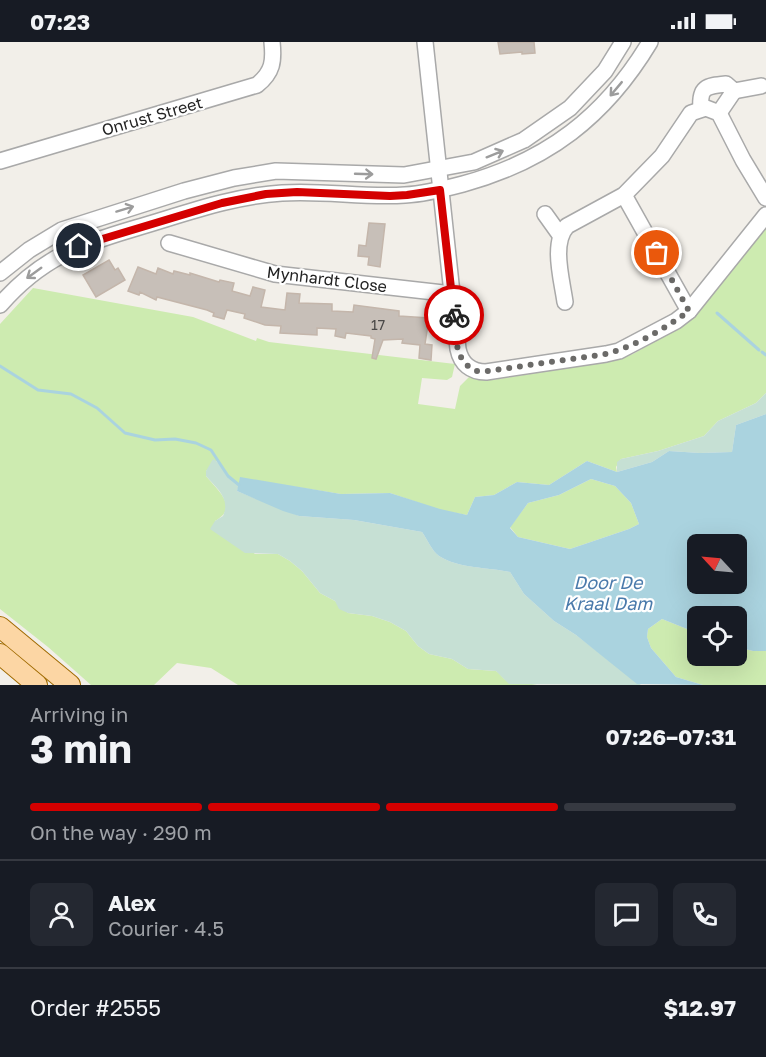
<!DOCTYPE html>
<html lang="en">
<head>
<meta charset="utf-8">
<style>
  body { margin:0; font-family:"Golos Text",sans-serif; background:#242831; color:#f1f3f6; height:100vh; display:flex; flex-direction:column; font-size:22px; white-space:nowrap }
  * { box-sizing:border-box; margin:0 }
  p { font-size:20px; color:#9ea1a6 }
  .icon { flex:none; width:33px; height:33px; fill:none; stroke:currentColor; stroke-width:2; stroke-linecap:round; stroke-linejoin:round }
  .map { position:relative; height:643px; overflow:hidden }
  .sheet { display:flex; flex-direction:column; background:#171b24; flex:1 }
  .sheet>* { flex:none }
  .needle { width:39px; rotate:296deg }
  .buttons { position:absolute; left:687px; top:492px; display:grid; gap:12px }
  .buttons a { display:grid; place-items:center; width:60px; height:60px; border-radius:9px; background:#171b24; box-shadow:0 6px 24px #0002; font-size:30px }
  .pin { position:absolute; display:grid; place-items:center; width:51px; height:51px; color:#fff; margin:-26px; border:3px solid #fff; border-radius:50%; box-shadow:0 2px 6px #0007 }
  .courier { position:absolute; display:grid; place-items:center; width:60px; height:60px; margin:-30px; border:4px solid #d40000; border-radius:50%; background:#fff; color:#222; box-shadow:0 2px 8px #0007 }
  .summary em { font-style:normal; font-weight:700 }
  .summary div { display:flex; flex-direction:column-reverse }
  .summary { display:flex; align-items:center; justify-content:space-between; height:102px; padding:0 30px }
  h1 { font-size:39px; font-weight:700; line-height:45px }
  .bar { display:grid; grid-template-columns:repeat(4,1fr); gap:9px 6px; align-content:center; height:72px; padding:0 30px }
  .bar i { height:8px; border-radius:4px; background:#363941 }
  .bar .current { background:#d40000 }
  .bar p { grid-column:span 4 }
  .line { display:flex; align-items:center; gap:15px; padding:0 30px; border-top:2px solid #363941 }
  .line div { flex:1 }
  .round { display:grid; place-items:center; flex:none; width:63px; height:63px; border-radius:9px; background:#242831 }
  .status { display:flex; justify-content:space-between; align-items:center; height:42px; padding:0 30px; background:#171b24; direction:ltr }
  .status svg { height:16px; fill:currentColor }
  .map>svg:first-child { display:block }
  .grass { fill:#cdebb0 }
  .wetland { fill:#c6e0d4 }
  .water { fill:#aad3df; fill-rule:evenodd }
  .lines { fill:none; stroke-linecap:round; stroke-linejoin:round }
  .stream { stroke:#aad3df; stroke-width:3 }
  .building { fill:#c7bfb8; stroke:#c4b6ab; stroke-width:1.5 }
  .minor-casing { stroke:#a9a9a9; stroke-width:18 }
  .major-casing { stroke:#a06b00; stroke-width:22 }
  .minor { stroke:#fff; stroke-width:15 }
  .major { stroke:#fcd6a4; stroke-width:20 }
  .oneway { stroke:#9c9c9c }
  .done { stroke:#6b6a68; stroke-width:6; stroke-dasharray:0 10.8 }
  .route { stroke:#d40000; stroke-width:8 }
  .labels { text-anchor:middle; dominant-baseline:central; stroke-width:4.5; stroke-linejoin:round; paint-order:stroke }
  .number-label { font-size:14px; fill:#4b4948 }
  .street-label { font-size:16px; fill:#222; stroke:#fff }
  .water-label { font-size:18px; font-style:italic; fill:#4a7aab; stroke:#fff }
</style>
</head>
<body>
<div class="status"><b>07:23</b><svg viewBox="0 0 49 12"><path d="M0 12V9h3v3zM5 12V6h3v6zM10 12V3h3v9zM15 12V0h3v12zM26 1h20v11H26zM47 4h2v5h-2z"/></svg></div>
<div class="map">
<svg width="766" height="643" viewBox="0 0 766 643">
  <rect width="100%" height="100%" fill="#f2efe9"/>
  <g class="grass">
    <path d="M766,185V351L756,361L718,379L704,394L658,409L621,417L616,425L617,430L587,419L549,443L517,440L494,453L475,455L467,473L440,468L390,451L341,452L240,436L239,443L228,434L218,418L206,429V434C217,448 240,465 215,479L255,512H278L290,519L302,529L320,551L335,559L348,571L372,574L390,580L406,589L418,604L429,612L452,617L468,627L496,629C501,632 503,637 507,639C517,643 527,640 537,643H238L211,626L177,621L154,643H91L48,605L0,567V282L33,246L193,275L256,299L257,296L269,300L455,322L452,335L447,338L422,336L418,362L455,367L460,344L469,335L480,338H492L612,319L633,312L672,290L701,267Z"/>
    <polygon points="591,437 615,444 631,461 639,482 629,487 570,507 518,495 510,485 528,461 559,453"/>
    <polygon points="662,577 697,591 698,614 736,614 737,605 753,609 766,609 766,643 703,643 676,635 651,606 647,595 648,587"/>
  </g>
  <g class="wetland">
    <polygon points="766,351 766,372 736,383 732,410 700,411 669,409 652,420 617,430 617,420 621,417 658,409 704,394 718,379 756,361"/>
    <path d="M213,417C220,420 230,436 239,443L237,449L299,474L354,478L422,490C427,497 432,509 439,514C460,527 487,525 510,530L524,552L554,579L576,593L641,643L509,642L496,629L468,627L452,617L429,612L418,604L406,589L390,580L372,574L348,571L339,567L335,559L320,551L302,529L290,519L278,512L245,511L210,487L215,479L223,474C231,456 216,446 206,434V429Z"/>
  </g>
  <path class="water" d="M766,372V609H753L737,605L736,574H698L697,591L662,577L648,587L647,595L651,606L676,635L703,643L637,642L576,593L554,579L524,552L510,530C487,525 460,527 439,514C432,509 427,497 422,490L354,478L299,474L283,469L237,449L240,435L341,452L390,451L440,467L467,473L475,455L494,453L517,440L549,443L587,419L617,430L652,420L669,409L700,411L732,410L736,383ZM591,437L615,444L631,461L639,482L629,487L570,507L518,495L510,486L528,461L559,453ZM698,502H736V542H698Z"/>
  <g class="lines">
    <g class="stream">
      <polyline points="717,271 759,308"/>
      <polyline points="762,310 766,313"/>
      <polyline points="0,324 38,348 71,352 97,366 125,391 155,398 175,397 196,401 211,408 228,434 239,443"/>
    </g>
  </g>
  <g class="building">
    <polygon points="498,0 534,0 535,11 522,12 522,10 500,12"/>
    <polygon points="369,181 385,182 380,225 368,223 369,215 358,214 359,203 366,204"/>
    <polygon points="109,218 115,228 118,226 125,238 96,255 83,233"/>
    <polygon points="138,225 156,232 158,226 173,232 174,229 190,233 190,231 219,240 220,238 234,241 232,249 250,254 253,245 265,248 261,265 285,268 287,251 300,252 299,261 332,262 332,269 353,270 354,263 399,269 399,274 429,276 425,302 432,303 431,318 419,316 420,303 402,301 403,297 383,298 376,317 372,316 375,297 371,296 371,294 346,291 345,296 335,294 336,287 317,286 317,293 280,291 281,284 265,283 244,276 245,272 227,268 224,277 213,274 214,271 207,268 157,255 156,258 140,250 139,253 128,249"/>
  </g>
  <g class="lines">
    <g class="minor-casing">
      <g id="minor">
        <path d="M425,0L458,307C461,322 471,330 486,330L606,312L619,309L676,279L689,269L766,173"/>
        <polyline points="734,49 761,44"/>
        <path d="M701,67C699,45 706,44 726,42L734,49L719,71"/>
        <path d="M0,119L257,43C273,30 274,19 272,0"/>
        <polyline points="624,153 689,269"/>
        <polyline points="545,172 560,193"/>
        <polyline points="169,201 275,232 452,252"/>
        <polyline points="0,231 29,208 62,188 184,149 234,136 276,129 404,133 474,120 524,98 570,66 605,29 623,0"/>
        <path d="M565,260C562,238 551,201 567,184L624,153L662,114L691,71L706,66L719,71L743,118L766,156"/>
        <path d="M0,263C41,216 78,203 136,186C184,172 232,154 282,151C323,148 364,156 405,153C424,152 444,147 463,142C547,119 605,75 650,0"/>
      </g>
    </g>
    <g class="major-casing">
      <g id="major">
        <polyline points="0,585 70,643"/>
        <polyline points="0,612 37,643"/>
      </g>
    </g>
    <use href="#minor" class="minor"/>
    <use href="#major" class="major"/>
  </g>
  <defs><path id="oneway-shaft" d="M-6 0H5M1.5-3L5.5 0L1.5 3" fill="none" stroke-width="1.6" stroke-linecap="round" stroke-linejoin="round" transform="scale(1.5)"/></defs>
  <g class="oneway">
    <use href="#oneway-shaft" transform="translate(616 47) rotate(130)"/>
    <use href="#oneway-shaft" transform="translate(495 112) rotate(-22)"/>
    <use href="#oneway-shaft" transform="translate(364 132) rotate(2)"/>
    <use href="#oneway-shaft" transform="translate(125 167) rotate(-17)"/>
    <use href="#oneway-shaft" transform="translate(34 231) rotate(144)"/>
  </g>
  <g class="lines">
    <path class="done" d="M454,273C456,296 454,324 481,330L606,312C636,304 664,287 689,269L657,211"/>
    <polyline class="route" points="79,204 222,161 266,152 297,150 390,154 407,153 440,148 454,273"/>
  </g>
  <g class="labels">
    <g class="number-label">
      <text x="378" y="282">17</text>
    </g>
    <g class="street-label">
      <text transform="translate(152 74) rotate(-16)">Onrust Street</text>
      <text transform="translate(327 237) rotate(7)">Mynhardt Close</text>
    </g>
    <g class="water-label">
      <text x="608" y="540">Door De<tspan x="608" dy="21">Kraal Dam</tspan></text>
    </g>
  </g>
</svg>
<div class="buttons">
<a><svg class="needle" viewBox="-14 -14 28 28"><path d="M0-13l5 13h-10z" fill="#e53935"/><path d="M0 13l5-13h-10z" fill="#9ea1a6"/></svg></a>
<a><svg class="icon" aria-label="locate" viewBox="0 0 24 24"><circle cx="12" cy="12" r="6"/><path d="M12 2v4M12 18v4M2 12h4M18 12h4"/></svg></a>
</div>
<div class="pin" style="left:657px;top:211px;background:#ea580c"><svg class="icon" aria-label="bag" viewBox="0 0 24 24"><path d="M5 8h14l-1 12H6zM9 8a3 3 0 0 1 6 0"/></svg></div>
<div class="pin" style="left:79px;top:204px;background:#1f2937"><svg class="icon" aria-label="home" viewBox="0 0 24 24"><path d="M3 11l9-7 9 7M6 9v11h12V9"/></svg></div>
<div class="courier" style="left:454px;top:273px"><svg class="icon" aria-label="bike" viewBox="0 0 24 24"><circle cx="6" cy="16" r="4"/><circle cx="18" cy="16" r="4"/><path d="M6 16l4-8h5l3 8M10 8l3 8H6M13 5h3"/></svg></div>
</div>
<section class="sheet">
<div class="summary"><div><h1>3 min</h1><p>Arriving in</p></div><em>07:26–07:31</em></div>
<div class="bar"><i class="current"></i><i class="current"></i><i class="current"></i><i></i><p>On the way · 290 m</p></div>
<div class="line" style="height:108px"><a class="round"><svg class="icon" aria-label="person" viewBox="0 0 24 24"><circle cx="12" cy="8" r="4"/><path d="M4 21q1-7 8-7t8 7"/></svg></a><div><b>Alex</b><p>Courier · 4.5</p></div><a class="round"><svg class="icon" aria-label="chat" viewBox="0 0 24 24"><path d="M4 5h16v11H9l-5 4z"/></svg></a><a class="round"><svg class="icon" aria-label="phone" viewBox="0 0 24 24"><path d="M5 4h4l2 5-3 2q2 4 5 5l2-3 5 2v4C11 20 4 13 5 4z"/></svg></a></div>
<div class="line" style="height:78px"><div>Order #2555</div><b>$12.97</b></div>
</section>
</body>
</html>
